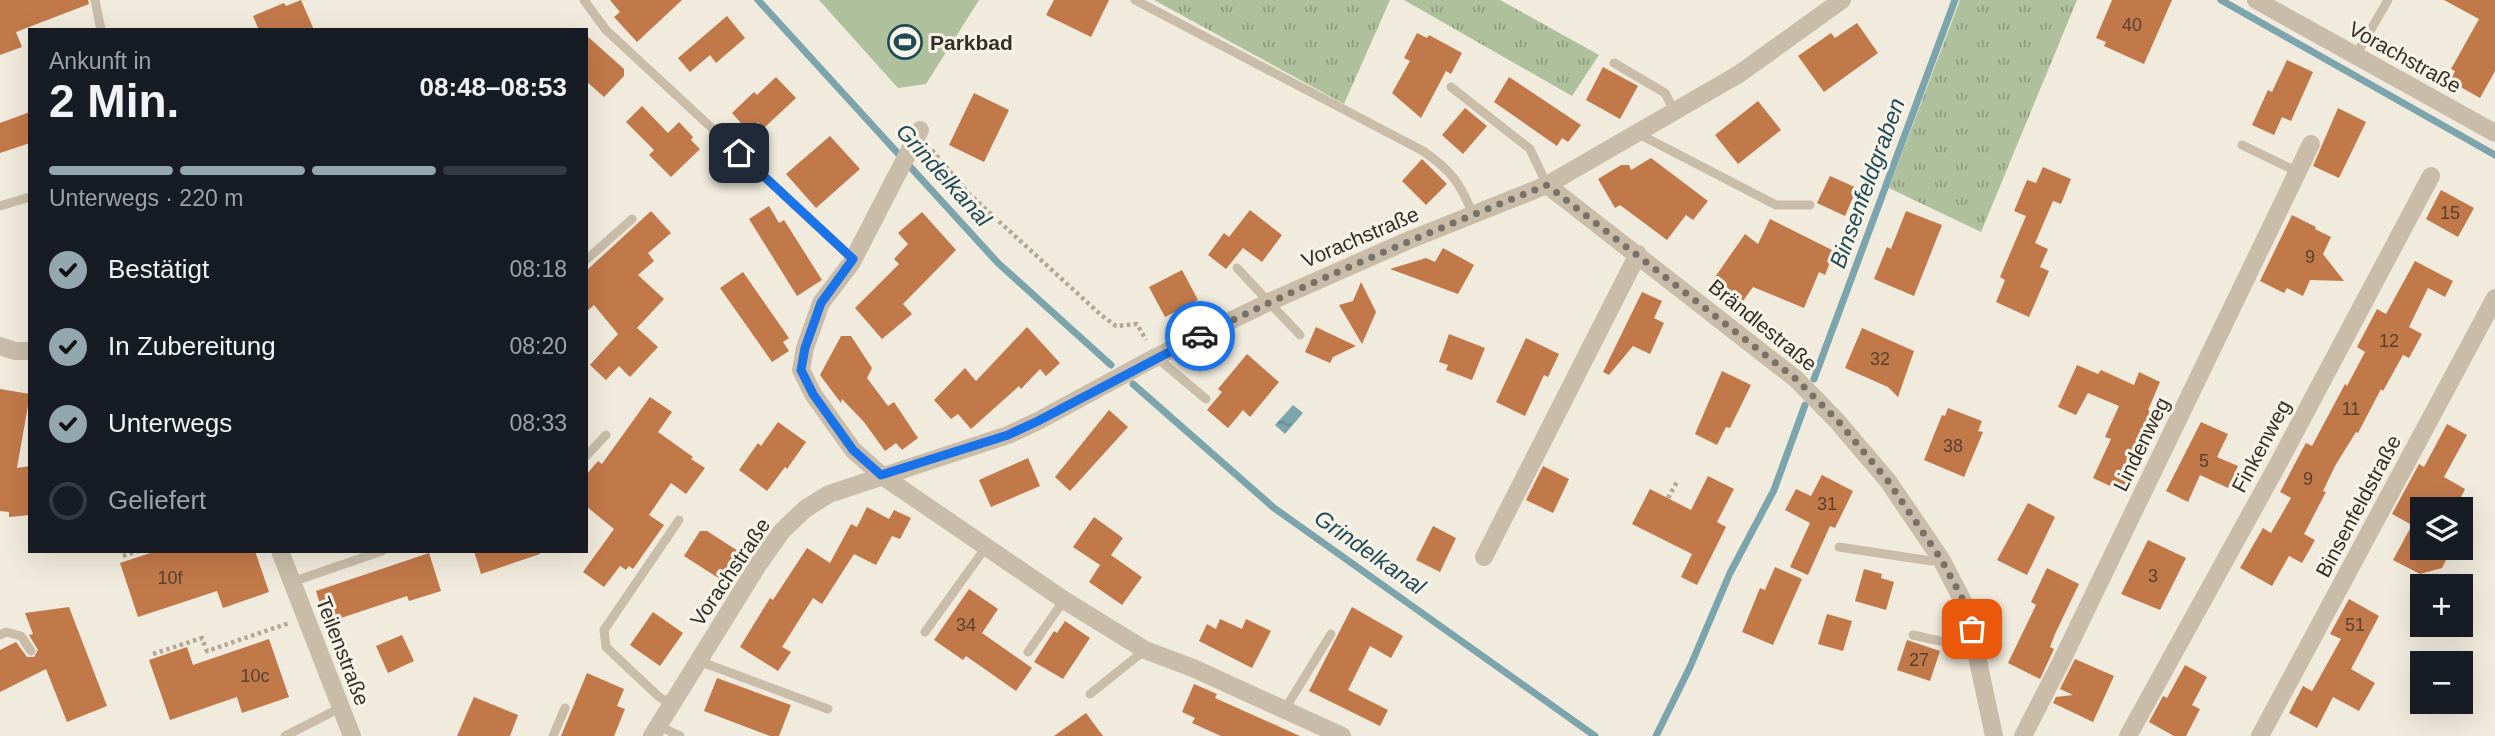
<!DOCTYPE html>
<html lang="de">
<head>
<meta charset="utf-8">
<style>
  body { margin:0; font-family:Helvetica,sans-serif; background:#242831; color:#f1f3f6; height:100vh; display:flex; flex-direction:column; font-size:26px; white-space:nowrap }
  * { box-sizing:border-box; margin:0 }
  p { font-size:23px; color:#9ea1a6 }
  .icon { flex:none; width:38px; height:38px; fill:none; stroke:currentColor; stroke-width:2; stroke-linecap:round; stroke-linejoin:round }
  .map { position:relative; flex:1; overflow:hidden }
  .details { position:absolute; left:28px; top:28px; width:560px; height:525px; display:flex; flex-direction:column; background:#171b24; border-radius:0px; box-shadow:0 7px 28px #0002 }
  .details>* { flex:none }
  .controls { position:absolute; left:2410px; top:497px; display:grid; gap:14px }
  .controls a { display:grid; place-items:center; width:63px; height:63px; border-radius:0px; background:#171b24; box-shadow:0 7px 28px #0002; font-size:35px }
  .pin { position:absolute; display:grid; place-items:center; width:60px; height:60px; color:#fff; margin:-30px; border-radius:14px; box-shadow:0 4px 10px #0006 }
  .courier { position:absolute; display:grid; place-items:center; width:70px; height:70px; margin:-35px; border:5px solid #1a73e8; border-radius:50%; background:#fff; color:#222; box-shadow:0 2px 9px #0007 }
  .headline em { font-style:normal; font-weight:700 }
  .headline div { display:flex; flex-direction:column-reverse }
  .headline { display:flex; align-items:center; justify-content:space-between; height:119px; padding:0 21px }
  h1 { font-size:46px; font-weight:700; line-height:52px }
  .bar { display:grid; grid-template-columns:repeat(4,1fr); gap:10px 7px; align-content:center; height:84px; padding:0 21px }
  .bar i { height:9px; border-radius:5px; background:#363941 }
  .bar .selected { background:#92a7ae }
  .bar p { grid-column:span 4 }
  ol { padding:0 21px; list-style:none }
  li { display:flex; align-items:center; gap:21px; height:77px }
  li p { margin-inline-start:auto }
  li .icon { padding:7px; border-radius:50%; background:#92a7ae; color:#111; stroke-width:4 }
  li:last-child { color:#9ea1a6 }
  li i { width:38px; height:38px; border:4px solid #363941; border-radius:50% }
  .map>svg:first-child { display:block }
  .grass { fill:url(#grass-tufts) }
  .garden { fill:#afc09d }
  .water { fill:url(#water-ripples) }
  .lines { fill:none; stroke-linecap:round; stroke-linejoin:round }
  .stream { stroke:#7ca4ad; stroke-width:7 }
  .building { fill:#c2794a }
  .path { stroke:#b5a793; stroke-width:4.5; stroke-dasharray:3.5 3.5; stroke-linecap:butt }
  .lane { stroke:#c9bca9; stroke-width:9 }
  .street { stroke:#c9bca9; stroke-width:18 }
  .done { stroke:#777168; stroke-width:7; stroke-dasharray:0 12.6 }
  .route { stroke:#1a73e8; stroke-width:9 }
  .labels { text-anchor:middle; dominant-baseline:central; stroke-width:6; stroke-linejoin:round; paint-order:stroke }
  .number-label { font-size:18px; fill:#594231 }
  .poi-label { font-size:21px; font-weight:bold; fill:#362f29; stroke:#f9f4e9; text-anchor:start }
  .street-label { font-size:21px; fill:#362f29; stroke:#f9f4e9 }
  .water-label { font-size:23px; font-style:italic; fill:#1f4b56; stroke:#f9f4e9 }
</style>
</head>
<body>
<div class="map">
<svg width="2495" height="736" viewBox="0 0 2495 736">
  <defs>
    <pattern id="grass-tufts" width="24" height="20" patternUnits="userSpaceOnUse" patternTransform="scale(1.75)"><rect width="24" height="20" fill="#afc09d"/><path d="M3 7l-1-3M5 7V3M7 7l1-3M15 17l-1-3M17 17v-4M19 17l1-3" fill="none" stroke="#8f9c80"/></pattern>
    <pattern id="water-ripples" width="26" height="14" patternUnits="userSpaceOnUse" patternTransform="scale(1.75)"><rect width="26" height="14" fill="#7ca4ad"/><path d="M2 4q2-2 4 0t4 0M15 11q2-2 4 0t4 0" fill="none" stroke="#66868d"/></pattern>
  </defs>
  <rect width="100%" height="100%" fill="#f1ebdd"/>
  <g class="grass">
    <polygon points="1154,0 1390,0 1344,104"/>
    <polygon points="1404,0 1500,0 1599,55 1572,96"/>
    <polygon points="1960,0 2077,0 1981,232 1889,188"/>
  </g>
  <polygon class="garden" points="819,0 979,0 926,84 898,88"/>
  <polygon class="water" points="1293,405 1303,413 1285,434 1275,425"/>
  <g class="lines">
    <g class="stream">
      <polyline points="758,0 998,263 1111,365"/>
      <polyline points="2221,0 2495,155"/>
      <polyline points="1814,379 1955,0"/>
      <polyline points="1133,384 1274,508 1595,736"/>
      <polyline points="1656,736 1690,667 1730,573 1774,490 1805,405"/>
    </g>
  </g>
  <g class="building">
    <polygon points="0,0 88,0 89,4 16,32 22,47 0,55"/>
    <polygon points="301,0 314,30 259,30 253,16 284,3 286,6"/>
    <polygon points="610,0 682,0 637,42 614,17 620,12"/>
    <polygon points="1054,0 1109,0 1091,37 1046,15"/>
    <polygon points="2112,0 2172,0 2144,64 2104,46 2106,42 2096,38"/>
    <polygon points="2444,0 2495,0 2495,71 2480,98 2450,81 2455,71 2451,69 2479,19"/>
    <polygon points="727,16 745,38 716,63 710,55 690,72 678,58"/>
    <polygon points="1857,23 1878,53 1824,92 1798,56 1831,33 1835,38"/>
    <polygon points="1417,33 1427,38 1429,35 1462,53 1451,74 1446,71 1421,118 1392,93 1410,61 1404,58"/>
    <polygon points="586,35 624,69 624,76 604,97 586,81"/>
    <polygon points="2287,60 2313,72 2291,121 2282,117 2274,135 2252,125 2268,90 2272,92"/>
    <polygon points="1603,67 1638,86 1620,119 1586,100"/>
    <polygon points="776,77 796,98 764,128 758,122 748,131 732,113 754,92 757,95"/>
    <polygon points="1509,77 1581,125 1568,142 1562,138 1557,146 1494,102"/>
    <polygon points="974,93 1009,110 984,162 949,145"/>
    <polygon points="1758,101 1781,130 1738,164 1715,135"/>
    <polygon points="642,106 668,133 679,122 693,137 691,140 700,149 671,177 649,155 654,150 626,122"/>
    <polygon points="1465,108 1487,126 1463,154 1442,135"/>
    <polygon points="2338,108 2366,122 2339,178 2313,166"/>
    <polygon points="30,112 30,143 0,153 0,123"/>
    <polygon points="830,136 860,169 816,208 786,174"/>
    <polygon points="1651,158 1708,201 1693,220 1686,215 1667,240 1620,205 1615,208 1598,179 1621,165 1629,165 1631,170"/>
    <polygon points="1422,159 1447,184 1426,205 1402,181"/>
    <polygon points="2043,167 2071,179 2061,204 2053,201 2035,243 2048,249 2040,267 2049,271 2029,317 1996,302 2005,280 2000,277 2026,216 2014,211 2027,180 2036,183"/>
    <polygon points="1830,176 1857,188 1845,216 1817,203"/>
    <polygon points="2441,190 2474,208 2458,237 2426,219"/>
    <polygon points="769,206 779,223 784,220 822,280 797,296 749,219"/>
    <polygon points="1250,210 1282,235 1262,262 1243,248 1226,269 1208,255 1224,233 1229,237"/>
    <polygon points="651,211 671,233 648,253 654,261 638,275 664,299 637,328 658,347 630,377 619,366 606,380 590,365 618,334 594,305 586,312 586,271"/>
    <polygon points="1906,211 1942,225 1914,296 1874,279 1887,247 1891,249"/>
    <polygon points="922,212 956,250 903,304 912,314 882,339 855,308 899,264 894,259 908,244 898,233"/>
    <polygon points="2292,215 2316,227 2315,229 2331,237 2323,254 2344,281 2310,280 2303,296 2287,288 2284,293 2260,281"/>
    <polygon points="1770,219 1832,250 1829,256 1832,257 1825,275 1819,272 1804,308 1753,287 1743,301 1713,280 1745,234 1758,244"/>
    <polygon points="1443,248 1474,265 1458,294 1390,269 1426,258 1435,262"/>
    <polygon points="2415,261 2453,281 2445,297 2428,288 2409,327 2422,334 2409,358 2403,355 2383,391 2381,389 2358,433 2356,432 2335,466 2323,491 2326,492 2304,534 2315,540 2302,563 2289,556 2272,586 2240,568 2263,528 2271,533 2291,498 2280,492 2301,452 2306,443 2312,446 2345,384 2347,386 2365,352 2357,347 2377,309 2386,314"/>
    <polygon points="1182,270 1198,300 1190,304 1198,324 1186,330 1175,312 1165,317 1149,287"/>
    <polygon points="743,272 789,338 783,342 789,351 772,362 720,288"/>
    <polygon points="1361,282 1376,312 1362,344 1339,305 1353,301"/>
    <polygon points="1642,292 1662,301 1654,318 1664,323 1650,354 1633,346 1609,375 1603,372"/>
    <polygon points="1027,327 1060,363 1046,376 1040,369 1021,389 1019,386 971,429 958,414 951,419 934,400 965,368 976,381"/>
    <polygon points="1316,327 1356,346 1333,357 1330,363 1305,352"/>
    <polygon points="1862,328 1914,351 1898,397 1888,387 1845,368"/>
    <polygon points="1449,334 1485,348 1472,380 1446,370 1448,365 1439,362"/>
    <polygon points="841,336 851,336 872,368 867,378 888,406 894,402 918,438 902,450 896,443 885,451 864,422 842,399 841,403 820,375"/>
    <polygon points="1526,338 1559,354 1548,377 1544,375 1525,416 1496,402"/>
    <polygon points="1247,354 1279,382 1250,417 1243,410 1228,428 1207,410 1222,392 1218,389"/>
    <polygon points="2077,365 2098,374 2101,370 2134,385 2139,372 2160,382 2148,410 2158,415 2123,492 2093,478 2111,439 2105,437 2119,406 2088,393 2076,415 2058,407"/>
    <polygon points="1722,371 1751,385 1730,428 1726,427 1717,445 1695,434"/>
    <polygon points="0,389 30,394 17,468 30,466 30,515 9,517 9,512 0,511"/>
    <polygon points="650,397 672,412 658,432 693,457 691,459 705,468 686,494 671,483 649,515 664,525 633,569 629,566 626,570 620,566 604,587 583,572 614,529 586,506 586,475 598,461 602,464"/>
    <polygon points="1948,408 1982,421 1978,431 1983,432 1964,477 1924,460 1942,415 1945,416"/>
    <polygon points="1109,410 1128,427 1070,491 1055,477"/>
    <polygon points="778,422 806,442 787,469 785,467 767,491 739,470 758,443 761,446"/>
    <polygon points="2201,422 2228,434 2217,457 2238,466 2228,488 2200,475 2188,502 2166,491"/>
    <polygon points="2447,424 2467,435 2444,477 2465,489 2455,509 2422,509 2422,548 2452,548 2442,568 2420,574 2393,560 2412,525 2392,514 2419,464 2424,467"/>
    <polygon points="1028,458 1040,486 991,507 979,480"/>
    <polygon points="1543,466 1569,479 1553,513 1526,500"/>
    <polygon points="1822,475 1853,491 1835,528 1830,526 1808,575 1790,567 1810,523 1785,510 1796,489 1811,496"/>
    <polygon points="1708,476 1734,489 1717,522 1726,527 1697,585 1681,577 1692,554 1632,524 1650,489 1691,510"/>
    <polygon points="2028,503 2055,517 2027,575 1997,560"/>
    <polygon points="867,507 889,519 894,510 911,518 900,539 892,536 876,565 854,554 822,604 813,598 782,647 791,652 778,671 740,647 770,598 773,600 807,548 830,563 851,524 857,527"/>
    <polygon points="1094,517 1123,538 1111,555 1142,577 1122,605 1089,582 1100,565 1073,547"/>
    <polygon points="1433,526 1456,538 1440,572 1416,560"/>
    <polygon points="700,531 707,531 741,553 723,581 684,556"/>
    <polygon points="2148,540 2186,558 2160,610 2121,594"/>
    <polygon points="156,551 255,551 269,592 223,608 217,591 138,617 120,563"/>
    <polygon points="474,551 539,551 540,554 481,574"/>
    <polygon points="429,553 441,591 409,601 407,596 326,623 316,591"/>
    <polygon points="1775,567 1802,579 1773,645 1742,632 1760,588 1765,590"/>
    <polygon points="2047,568 2079,584 2055,634 2050,647 2054,649 2040,679 2008,663 2036,605 2031,602"/>
    <polygon points="1864,569 1882,574 1881,578 1894,582 1886,610 1855,601"/>
    <polygon points="969,589 998,609 982,633 1032,668 1016,691 966,656 963,660 934,640"/>
    <polygon points="2349,599 2379,616 2351,669 2375,683 2359,711 2333,697 2317,728 2289,713 2303,686 2312,691 2341,639 2330,634"/>
    <polygon points="69,607 107,706 67,722 46,669 0,692 0,650 16,642 27,657 34,657 38,650 29,635 33,634 25,613"/>
    <polygon points="1352,607 1403,636 1391,658 1370,646 1348,690 1388,710 1380,726 1309,691"/>
    <polygon points="653,612 683,633 660,666 630,645"/>
    <polygon points="1827,614 1852,621 1843,651 1818,644"/>
    <polygon points="1220,619 1242,629 1246,619 1271,631 1252,668 1199,641 1207,624 1216,629"/>
    <polygon points="1065,621 1090,638 1063,679 1034,662 1054,631 1057,633"/>
    <polygon points="402,635 414,661 388,673 376,646"/>
    <polygon points="269,639 289,697 242,713 237,697 170,720 149,660 187,647 193,665"/>
    <polygon points="1907,640 1940,651 1930,681 1897,670"/>
    <polygon points="2075,659 2114,676 2093,722 2053,703 2056,697 2073,695 2060,689"/>
    <polygon points="2185,665 2207,677 2192,705 2200,709 2186,736 2174,736 2149,722 2163,696 2167,698"/>
    <polygon points="587,673 624,689 617,706 625,709 614,736 561,736"/>
    <polygon points="717,678 791,705 779,736 770,736 704,711"/>
    <polygon points="1194,684 1217,694 1215,698 1300,736 1221,736 1192,723 1195,718 1182,712"/>
    <polygon points="474,697 518,715 510,736 457,736"/>
    <polygon points="1086,713 1103,736 1054,736"/>
  </g>
  <g class="lines">
    <g class="path">
      <polyline points="932,150 967,192 1101,315 1116,326 1137,324 1146,340"/>
      <polyline points="1668,498 1678,480"/>
      <polyline points="123,556 138,551"/>
      <polyline points="153,654 202,638 207,651 289,623"/>
    </g>
    <g class="lane">
      <polyline points="95,0 101,30"/>
      <polyline points="584,0 606,30 853,259"/>
      <path d="M1135,0L1423,151C1451,170 1461,184 1473,215"/>
      <polyline points="2356,55 2388,0"/>
      <polyline points="1614,63 1665,93 1674,111"/>
      <polyline points="1451,87 1530,149 1547,185"/>
      <polyline points="1637,133 1776,205 1810,205"/>
      <polyline points="2242,145 2298,172"/>
      <polyline points="0,206 30,197"/>
      <polyline points="586,260 632,219"/>
      <polyline points="1237,268 1300,335"/>
      <polyline points="1156,357 1206,399"/>
      <polyline points="586,456 606,435"/>
      <polyline points="1839,547 1931,561 1941,559"/>
      <polyline points="292,582 382,551"/>
      <polyline points="925,632 986,547"/>
      <polyline points="0,635 6,632 21,636 31,651"/>
      <polyline points="1913,635 1976,649"/>
      <polyline points="1028,652 1064,600"/>
      <polyline points="699,661 828,709"/>
      <polyline points="1090,694 1145,650"/>
      <polyline points="672,705 658,696 606,647 604,630 679,520"/>
      <polyline points="1285,709 1331,634"/>
      <polyline points="659,726 680,736"/>
      <polyline points="285,736 340,708"/>
      <polyline points="553,736 565,708"/>
    </g>
    <g class="street">
      <polyline points="2256,0 2495,133"/>
      <polyline points="920,130 852,262 821,303 805,348 801,370 813,394 853,450 881,475 1064,600 1145,650 1193,668 1342,736"/>
      <polyline points="1547,185 1796,379 1837,421 1888,481 1941,559 1967,609 1994,736"/>
      <polyline points="0,346 15,351 30,351"/>
      <polyline points="280,551 352,736"/>
      <polyline points="1484,557 1638,254"/>
      <polyline points="652,736 758,565 782,531 805,509 829,494 1008,435 1038,421 1156,357 1269,302 1407,241 1547,185 1739,74 1842,0"/>
      <polyline points="2023,736 2062,660 2311,144"/>
      <polyline points="2128,736 2277,466 2431,176"/>
      <polyline points="2260,736 2495,298"/>
    </g>
  </g>
  <g class="lines">
    <path class="done" d="M1200,336C1313,280 1430,232 1547,185L1796,379L1838,421L1888,481L1941,559L1968,609L1972,629"/>
    <polyline class="route" points="739,153 853,259 821,303 805,348 801,370 813,394 853,450 881,475 1008,435 1038,421 1200,336"/>
  </g>
  <defs>
    <g id="stadium-ring" transform="scale(1.75)"><circle r="9.5" fill="#f9f4e9" stroke="#1f4b56" stroke-width="1.5"/><path d="M0-5a6.5 5 0 1 0 0 10a6.5 5 0 1 0 0-10ZM-3.5-1.8h7v3.6h-7Z" fill="#1f4b56"/></g>
  </defs>
  <g fill-rule="evenodd">
    <use href="#stadium-ring" x="905" y="42"/>
  </g>
  <g class="labels">
    <g class="number-label">
      <text x="2132" y="25">40</text>
      <text x="2450" y="213">15</text>
      <text x="2310" y="257">9</text>
      <text x="2389" y="341">12</text>
      <text x="1880" y="359">32</text>
      <text x="2351" y="409">11</text>
      <text x="1953" y="446">38</text>
      <text x="2204" y="461">5</text>
      <text x="2308" y="479">9</text>
      <text x="1827" y="504">31</text>
      <text x="2153" y="576">3</text>
      <text x="170" y="578">10f</text>
      <text x="966" y="625">34</text>
      <text x="2355" y="625">51</text>
      <text x="1919" y="660">27</text>
      <text x="255" y="676">10c</text>
    </g>
    <g class="poi-label">
      <text x="930" y="42">Parkbad</text>
    </g>
    <g class="street-label">
      <text transform="translate(2405 57) rotate(29)">Vorachstraße</text>
      <text transform="translate(1360 237) rotate(-23)">Vorachstraße</text>
      <text transform="translate(1763 325) rotate(39)">Brändlestraße</text>
      <text transform="translate(2141 444) rotate(-64)">Lindenweg</text>
      <text transform="translate(2261 446) rotate(-62)">Finkenweg</text>
      <text transform="translate(2358 506) rotate(-62)">Binsenfeldstraße</text>
      <text transform="translate(730 572) rotate(-56)">Vorachstraße</text>
      <text transform="translate(343 651) rotate(69)">Teilenstraße</text>
    </g>
    <g class="water-label">
      <text transform="translate(944 175) rotate(48)">Grindelkanal</text>
      <text transform="translate(1867 183) rotate(-70)">Binsenfeldgraben</text>
      <text transform="translate(1370 552) rotate(35)">Grindelkanal</text>
    </g>
  </g>
</svg>
<div class="controls">
<a><svg class="icon" aria-label="layers" viewBox="0 0 24 24"><path d="M12 4l9 5-9 5-9-5zM3 14l9 5 9-5"/></svg></a>
<a>+</a>
<a>−</a>
</div>
<div class="pin" style="left:1972px;top:629px;background:#ea580c"><svg class="icon" aria-label="bag" viewBox="0 0 24 24"><path d="M5 8h14l-1 12H6zM9 8a3 3 0 0 1 6 0"/></svg></div>
<div class="pin" style="left:739px;top:153px;background:#1f2937"><svg class="icon" aria-label="home" viewBox="0 0 24 24"><path d="M3 11l9-7 9 7M6 9v11h12V9"/></svg></div>
<div class="courier" style="left:1200px;top:336px"><svg class="icon" aria-label="car" viewBox="0 0 24 24"><path d="M5 17H2v-5l4-1 3-4h7l3 4 3 1v5h-3M9 17h6M6 11h13"/><circle cx="7" cy="17" r="2"/><circle cx="17" cy="17" r="2"/></svg></div>
<section class="details">
<div class="headline"><div><h1>2 Min.</h1><p>Ankunft in</p></div><em>08:48–08:53</em></div>
<div class="bar"><i class="selected"></i><i class="selected"></i><i class="selected"></i><i></i><p>Unterwegs · 220 m</p></div>
<ol>
<li><svg class="icon" aria-label="check" viewBox="0 0 24 24"><path d="M5 12l5 5 9-10"/></svg>Bestätigt<p>08:18</p></li>
<li><svg class="icon" aria-label="check" viewBox="0 0 24 24"><path d="M5 12l5 5 9-10"/></svg>In Zubereitung<p>08:20</p></li>
<li><svg class="icon" aria-label="check" viewBox="0 0 24 24"><path d="M5 12l5 5 9-10"/></svg>Unterwegs<p>08:33</p></li>
<li><i></i>Geliefert</li>
</ol>
</section>
</div>
</body>
</html>
